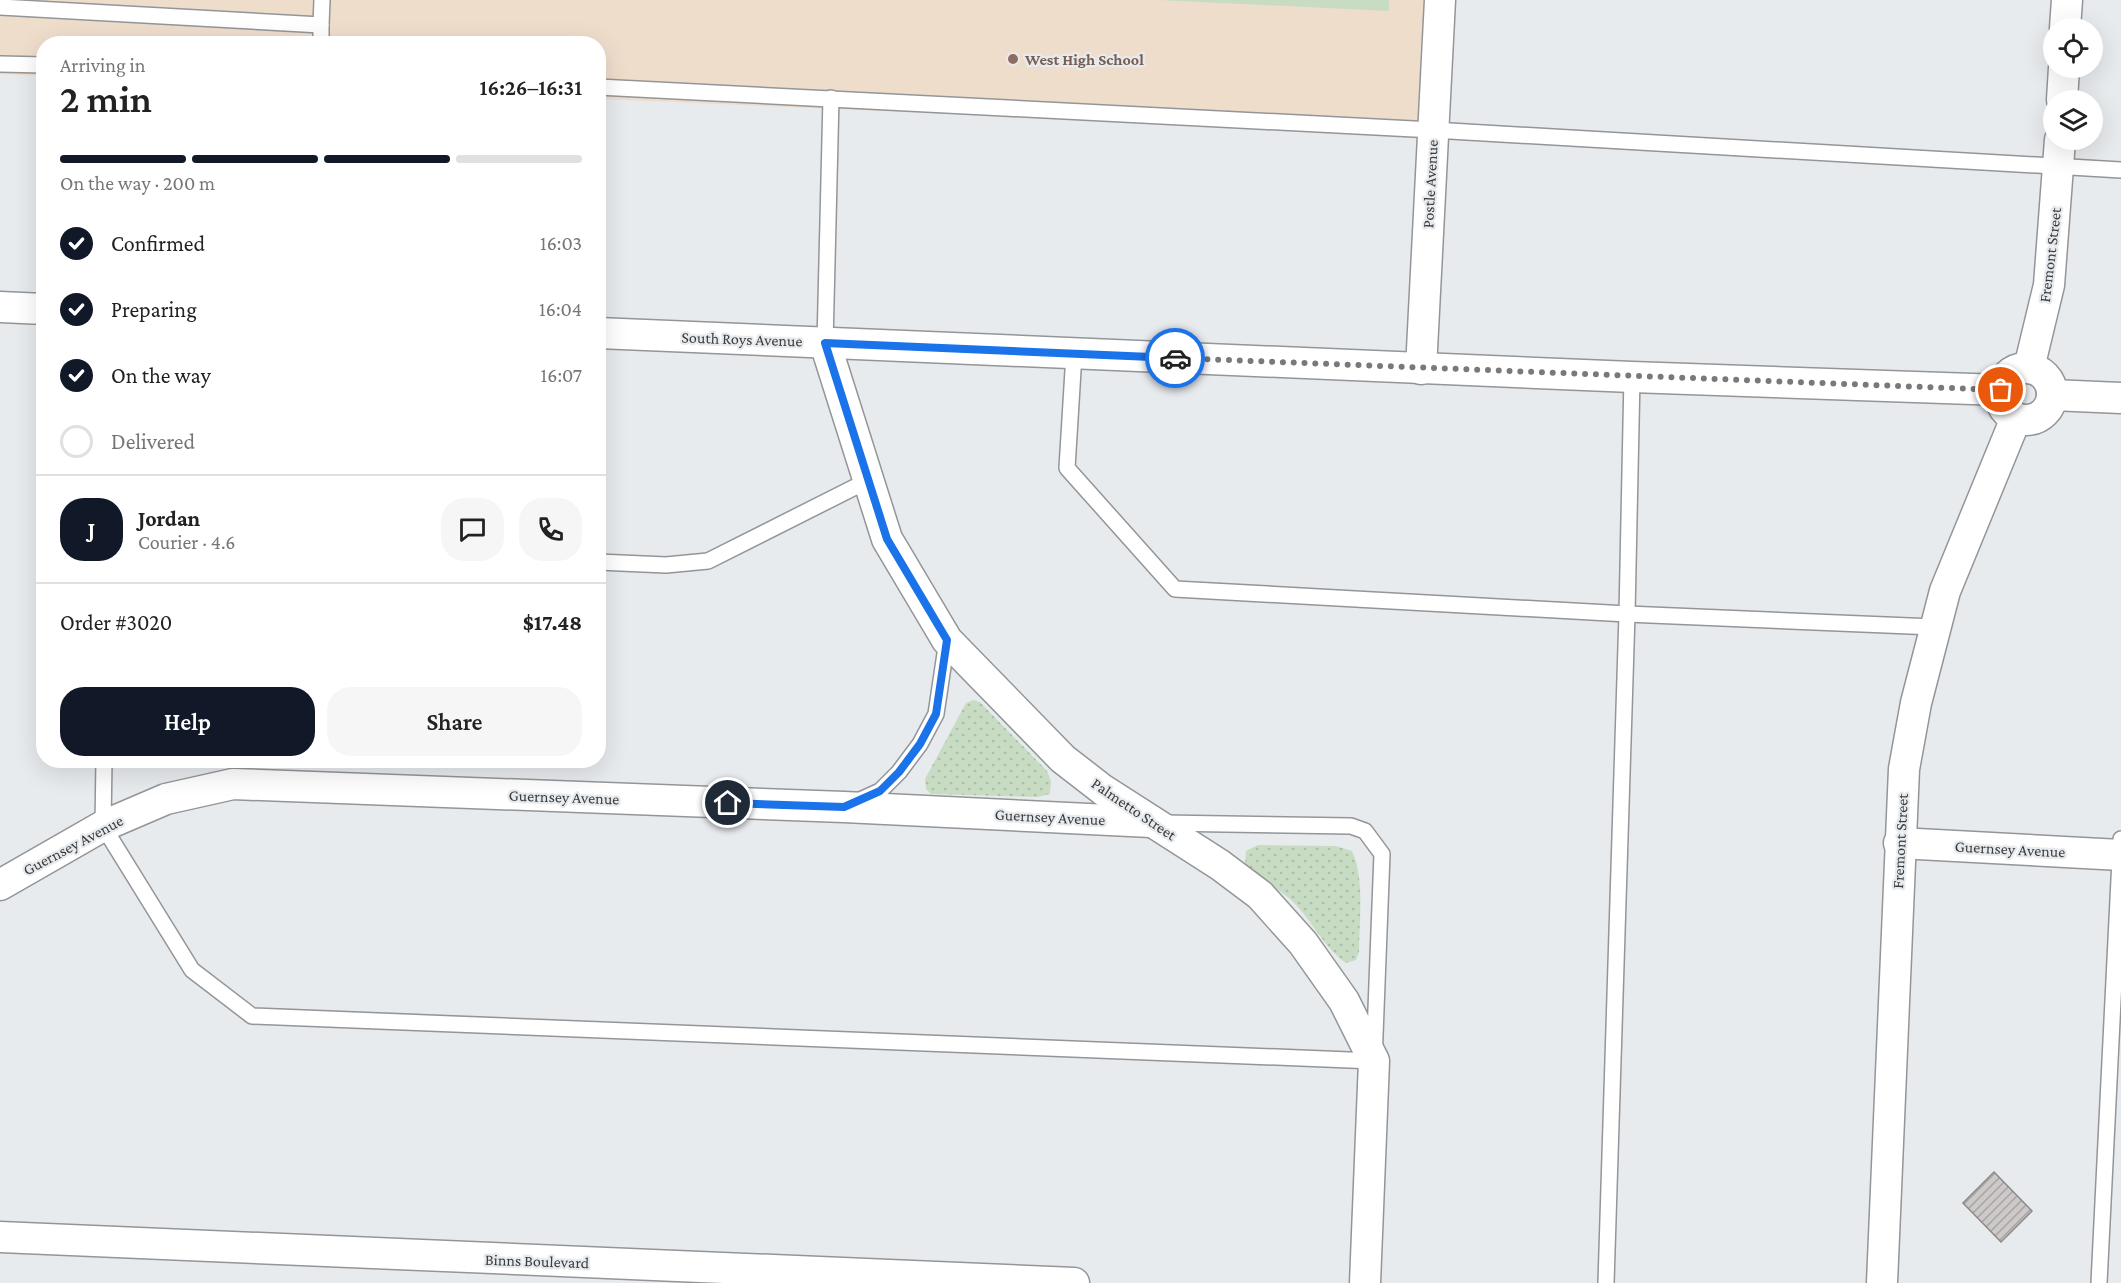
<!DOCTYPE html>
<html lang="en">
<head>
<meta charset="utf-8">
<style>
  body { margin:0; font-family:"Crimson Pro",serif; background:#f6f6f6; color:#222; height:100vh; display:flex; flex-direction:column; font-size:22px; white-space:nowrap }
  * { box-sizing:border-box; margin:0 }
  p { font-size:20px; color:#767676 }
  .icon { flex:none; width:33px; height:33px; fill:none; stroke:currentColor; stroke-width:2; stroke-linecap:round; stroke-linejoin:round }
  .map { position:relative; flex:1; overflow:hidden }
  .panel { position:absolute; left:36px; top:36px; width:570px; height:732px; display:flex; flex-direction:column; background:#fff; border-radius:24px; box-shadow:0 6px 24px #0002 }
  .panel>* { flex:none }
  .fabs { position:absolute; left:2043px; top:18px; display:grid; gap:12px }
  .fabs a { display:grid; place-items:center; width:60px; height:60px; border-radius:50%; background:#fff; box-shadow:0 6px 24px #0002; font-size:30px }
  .pin { position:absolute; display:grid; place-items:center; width:51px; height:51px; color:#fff; margin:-26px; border:3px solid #fff; border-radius:50%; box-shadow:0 2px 6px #0007 }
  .courier { position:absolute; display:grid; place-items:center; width:60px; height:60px; margin:-30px; border:4px solid #1a73e8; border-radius:50%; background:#fff; color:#222; box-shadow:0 2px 8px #0007 }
  .head em { font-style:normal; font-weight:600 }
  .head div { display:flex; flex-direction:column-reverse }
  .head { display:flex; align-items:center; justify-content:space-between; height:102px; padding:0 24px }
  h1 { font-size:39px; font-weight:600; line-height:45px }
  .bar { display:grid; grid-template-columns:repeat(4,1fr); gap:9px 6px; align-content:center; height:72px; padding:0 24px }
  .bar i { height:8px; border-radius:4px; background:#e0e0e0 }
  .bar .active { background:#111827 }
  .bar p { grid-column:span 4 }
  .line { display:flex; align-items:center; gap:15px; padding:0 24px; border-top:2px solid #e0e0e0 }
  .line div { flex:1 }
  .round { display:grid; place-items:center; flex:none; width:63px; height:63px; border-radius:24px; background:#f6f6f6 }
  ol { padding:0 24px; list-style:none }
  li { display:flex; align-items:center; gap:18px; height:66px }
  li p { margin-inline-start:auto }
  li .icon { padding:6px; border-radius:50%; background:#111827; color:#fff; stroke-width:4 }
  li:last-child { color:#767676 }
  li i { width:33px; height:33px; border:3px solid #e0e0e0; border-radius:50% }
  .action { display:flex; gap:12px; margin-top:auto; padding:12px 24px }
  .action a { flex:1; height:69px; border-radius:24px; background:#111827; color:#fff; font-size:24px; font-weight:600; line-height:69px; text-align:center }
  .action a+a { background:#f6f6f6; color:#222 }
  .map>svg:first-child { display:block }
  .education { fill:#efddcc }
  .grass { fill:url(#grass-dots) }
  .garden { fill:#c7dcc2 }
  .building { fill:url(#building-hatch); stroke:#8d8989; stroke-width:1.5 }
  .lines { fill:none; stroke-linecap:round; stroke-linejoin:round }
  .service-casing { stroke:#939598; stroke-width:18 }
  .minor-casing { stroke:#939598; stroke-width:33 }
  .service { stroke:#fff; stroke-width:15 }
  .minor { stroke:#fff; stroke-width:30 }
  .done { stroke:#78797c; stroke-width:6; stroke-dasharray:0 10.8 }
  .route { stroke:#1a73e8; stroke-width:8 }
  .education-dot { fill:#8d6e63; stroke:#e8ebee; stroke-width:2 }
  .labels { text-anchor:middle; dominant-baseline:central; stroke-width:4.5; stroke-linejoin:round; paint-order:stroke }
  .education-label { font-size:16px; font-weight:bold; fill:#785e54; stroke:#e8ebee; text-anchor:start }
  .street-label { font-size:16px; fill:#3b3c3e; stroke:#e8ebee }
</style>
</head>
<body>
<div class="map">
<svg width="2121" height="1283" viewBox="0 0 2121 1283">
  <defs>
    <pattern id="grass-dots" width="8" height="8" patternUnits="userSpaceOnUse" patternTransform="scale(1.5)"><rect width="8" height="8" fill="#c7dcc2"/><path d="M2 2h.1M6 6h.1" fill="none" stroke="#acbea8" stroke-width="1.8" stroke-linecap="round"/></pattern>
    <pattern id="building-hatch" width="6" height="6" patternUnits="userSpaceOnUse" patternTransform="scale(1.5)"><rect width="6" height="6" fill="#cdc9c8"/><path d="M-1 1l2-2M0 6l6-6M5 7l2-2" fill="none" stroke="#a8a4a4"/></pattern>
  </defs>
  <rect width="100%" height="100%" fill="#e8ebee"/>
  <polygon class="education" points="0,0 1431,0 1425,134 599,99 598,44 44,44 43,76 0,74"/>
  <g class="grass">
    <polygon points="973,700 980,702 1047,771 1051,781 1050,794 1038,797 931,794 926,789 925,779 966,703"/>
    <path d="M1258,845L1336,846L1352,851C1365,879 1359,921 1359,952L1356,960L1346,963C1322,946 1311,918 1290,899C1275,886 1257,880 1245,864L1246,851Z"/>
  </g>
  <polygon class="garden" points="1159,0 1389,0 1389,11"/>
  <polygon class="building" points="1994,1172 2032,1211 2001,1242 1963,1203"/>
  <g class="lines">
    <g class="service-casing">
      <g id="service">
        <polyline points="0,7 321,25 322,0"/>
        <polyline points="321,44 321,25"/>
        <polyline points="0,64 44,65"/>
        <polyline points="598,87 1433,130 2121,170"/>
        <polyline points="825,343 831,98"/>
        <polyline points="1074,354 1067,468 1175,589 1627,614 1934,627"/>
        <polyline points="598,562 666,565 708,561 869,480"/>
        <polyline points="104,760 103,826 192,970 252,1016 1374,1061 1382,854 1365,831 1351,826 1163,823"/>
        <polyline points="858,801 880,791 899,772 920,744 936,714 947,640"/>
        <polyline points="1606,1283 1627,614 1632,377"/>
        <polyline points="2099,1283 2121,839"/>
      </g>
    </g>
    <g class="minor-casing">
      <g id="minor">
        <polyline points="2065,28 2067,0"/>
        <polyline points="2062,100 2064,68"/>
        <polyline points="0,307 44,309"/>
        <polyline points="598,333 1632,377 2001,390"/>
        <polyline points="825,343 887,539 947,640 1063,759 1103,790 1220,865 1260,895 1303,943 1344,1001 1374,1061 1365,1283"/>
        <polyline points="2029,368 2049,285 2060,140"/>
        <circle cx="2026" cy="394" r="26"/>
        <polyline points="1421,369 1440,0"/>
        <polyline points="2052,395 2121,398"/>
        <polyline points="1899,843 2121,855"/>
        <polyline points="0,885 103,826 166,799 233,784 844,807 1151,822"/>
        <polyline points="0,1237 1074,1283"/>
        <polyline points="1882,1283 1904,769 1916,703 1945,591 2016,418"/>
      </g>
    </g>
    <use href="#service" class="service"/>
    <use href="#minor" class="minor"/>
  </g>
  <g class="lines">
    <polyline class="done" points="1175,358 2001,390"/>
    <polyline class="route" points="728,803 844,807 880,791 899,772 920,744 936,714 947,640 887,539 825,343 1175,358"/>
  </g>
  <circle class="education-dot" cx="1013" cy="59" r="6"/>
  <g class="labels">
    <g class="education-label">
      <text x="1025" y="59">West High School</text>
    </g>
    <g class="street-label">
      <text transform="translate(1430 184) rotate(-87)">Postle Avenue</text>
      <text transform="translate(2050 255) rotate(-83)">Fremont Street</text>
      <text transform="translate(742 339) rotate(2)">South Roys Avenue</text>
      <text transform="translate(564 797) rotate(2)">Guernsey Avenue</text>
      <text transform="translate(1134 809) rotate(34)">Palmetto Street</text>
      <text transform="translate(1050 817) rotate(3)">Guernsey Avenue</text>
      <text transform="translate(1900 841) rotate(-87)">Fremont Street</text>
      <text transform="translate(73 845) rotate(-28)">Guernsey Avenue</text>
      <text transform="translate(2010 849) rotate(3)">Guernsey Avenue</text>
      <text transform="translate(537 1261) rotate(2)">Binns Boulevard</text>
    </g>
  </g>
</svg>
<div class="fabs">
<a><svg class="icon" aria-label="locate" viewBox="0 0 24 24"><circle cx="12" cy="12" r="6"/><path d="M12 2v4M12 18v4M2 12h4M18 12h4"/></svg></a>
<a><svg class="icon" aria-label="layers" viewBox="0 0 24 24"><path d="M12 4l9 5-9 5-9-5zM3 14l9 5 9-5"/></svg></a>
</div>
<div class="pin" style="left:2001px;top:390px;background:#ea580c"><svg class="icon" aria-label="bag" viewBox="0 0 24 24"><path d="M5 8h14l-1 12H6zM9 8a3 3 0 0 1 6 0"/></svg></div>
<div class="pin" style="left:728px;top:803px;background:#1f2937"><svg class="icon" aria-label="home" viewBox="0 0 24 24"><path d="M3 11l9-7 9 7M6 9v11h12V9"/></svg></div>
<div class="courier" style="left:1175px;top:358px"><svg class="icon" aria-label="car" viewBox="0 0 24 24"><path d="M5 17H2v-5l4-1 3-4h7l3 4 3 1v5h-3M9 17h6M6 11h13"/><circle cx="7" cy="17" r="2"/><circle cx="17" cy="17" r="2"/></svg></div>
<section class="panel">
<div class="head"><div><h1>2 min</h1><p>Arriving in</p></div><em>16:26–16:31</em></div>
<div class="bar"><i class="active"></i><i class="active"></i><i class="active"></i><i></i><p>On the way · 200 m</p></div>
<ol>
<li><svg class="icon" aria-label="check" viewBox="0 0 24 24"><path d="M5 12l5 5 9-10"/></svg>Confirmed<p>16:03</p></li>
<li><svg class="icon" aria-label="check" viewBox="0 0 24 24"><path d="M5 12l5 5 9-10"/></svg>Preparing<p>16:04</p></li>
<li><svg class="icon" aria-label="check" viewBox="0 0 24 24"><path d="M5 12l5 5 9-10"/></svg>On the way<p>16:07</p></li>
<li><i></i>Delivered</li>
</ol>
<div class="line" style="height:108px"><b class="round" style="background:#111827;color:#fff">J</b><div><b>Jordan</b><p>Courier · 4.6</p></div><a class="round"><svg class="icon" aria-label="chat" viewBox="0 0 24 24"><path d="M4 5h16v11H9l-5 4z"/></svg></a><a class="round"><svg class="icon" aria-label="phone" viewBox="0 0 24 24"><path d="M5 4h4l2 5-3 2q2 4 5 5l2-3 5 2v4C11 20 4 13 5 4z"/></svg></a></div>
<div class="line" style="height:78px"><div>Order #3020</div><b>$17.48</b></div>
<div class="action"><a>Help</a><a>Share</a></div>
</section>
</div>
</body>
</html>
